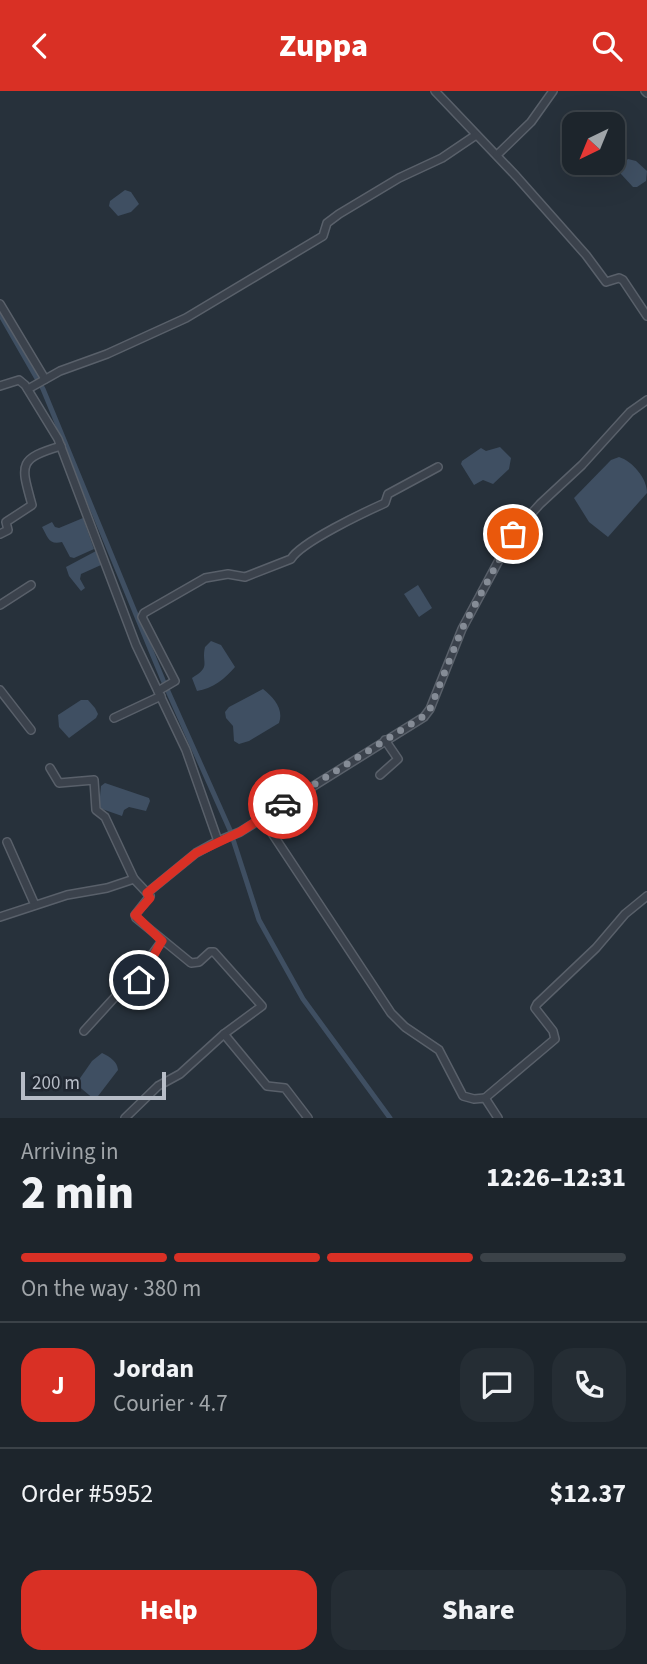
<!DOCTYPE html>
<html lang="en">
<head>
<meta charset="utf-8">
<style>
  body { margin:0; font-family:"Source Sans 3",sans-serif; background:#252d34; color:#f1f3f6; height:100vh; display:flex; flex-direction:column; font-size:26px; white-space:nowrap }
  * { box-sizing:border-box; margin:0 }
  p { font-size:23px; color:#a0a5a9 }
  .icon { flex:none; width:38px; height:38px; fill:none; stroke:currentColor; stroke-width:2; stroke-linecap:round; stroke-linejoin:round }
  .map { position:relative; height:1027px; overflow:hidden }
  .sheet { display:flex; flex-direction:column; background:#1d252c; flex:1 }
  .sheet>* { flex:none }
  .needle { width:46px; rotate:223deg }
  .fabs { position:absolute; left:562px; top:21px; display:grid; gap:14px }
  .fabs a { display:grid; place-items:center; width:63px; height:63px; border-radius:14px; background:#1d252c; box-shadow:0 7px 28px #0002,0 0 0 2px #3b4248; font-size:35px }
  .scale { position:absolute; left:21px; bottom:18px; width:145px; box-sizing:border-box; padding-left:7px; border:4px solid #b7bdc7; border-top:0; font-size:19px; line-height:24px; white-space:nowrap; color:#b7bdc7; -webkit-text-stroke:5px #202731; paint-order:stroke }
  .pin { position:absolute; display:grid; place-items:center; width:60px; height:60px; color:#fff; margin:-30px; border:4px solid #fff; border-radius:50%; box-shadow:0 2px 7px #0007 }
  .courier { position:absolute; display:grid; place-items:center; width:70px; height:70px; margin:-35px; border:5px solid #d93025; border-radius:50%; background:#fff; color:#222; box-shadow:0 2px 9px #0007 }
  .headline em { font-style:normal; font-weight:800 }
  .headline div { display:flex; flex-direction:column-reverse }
  .headline { display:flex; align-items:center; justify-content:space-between; height:119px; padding:0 21px }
  h1 { font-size:46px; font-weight:800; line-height:52px }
  .bar { display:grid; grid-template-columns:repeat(4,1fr); gap:10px 7px; align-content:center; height:84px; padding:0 21px }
  .bar i { height:9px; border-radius:5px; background:#3b4248 }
  .bar .on { background:#d93025 }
  .bar p { grid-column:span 4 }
  .line { display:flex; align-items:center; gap:18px; padding:0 21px; border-top:2px solid #3b4248 }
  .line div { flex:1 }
  .round { display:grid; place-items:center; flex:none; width:74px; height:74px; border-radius:21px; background:#252d34 }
  .primary-button { display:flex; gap:14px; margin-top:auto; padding:14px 21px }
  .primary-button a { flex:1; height:80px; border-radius:21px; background:#d93025; color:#fff; font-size:28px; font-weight:800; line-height:80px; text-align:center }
  .primary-button a+a { background:#252d34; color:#f1f3f6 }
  header { display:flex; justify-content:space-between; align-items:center; height:91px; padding:0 21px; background:#d93025; color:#fff; font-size:32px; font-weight:800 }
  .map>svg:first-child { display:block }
  .water { fill:#3f4f62 }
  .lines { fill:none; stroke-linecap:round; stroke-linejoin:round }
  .canal { stroke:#3f4f62; stroke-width:5 }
  .minor-casing { stroke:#59606a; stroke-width:10 }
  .minor { stroke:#3b424c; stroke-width:7 }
  .done { stroke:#858c96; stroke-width:7; stroke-dasharray:0 12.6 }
  .route { stroke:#d93025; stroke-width:9 }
</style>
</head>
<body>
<header><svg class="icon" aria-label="back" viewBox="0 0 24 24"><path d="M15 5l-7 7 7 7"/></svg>Zuppa<svg class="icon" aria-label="search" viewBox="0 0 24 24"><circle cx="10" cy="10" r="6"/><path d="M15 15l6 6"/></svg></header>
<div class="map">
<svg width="647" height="1027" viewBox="0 0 647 1027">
  <rect width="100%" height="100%" fill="#27313b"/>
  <g class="water">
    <polygon points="628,68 636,70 647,80 646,90 637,96 633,96 621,83 621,74"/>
    <polygon points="125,99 131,101 139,113 131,121 118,125 109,115 110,110"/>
    <polygon points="500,356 511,367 509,378 493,393 483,389 474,394 461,373 462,370 481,357 486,360"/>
    <path d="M619,366C632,370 647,387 647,402L608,446L589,431L574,407L611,369Z"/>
    <path d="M83,427L94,458L74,467L70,466L62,451C49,454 48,447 42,436L52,431L55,436L59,437Z"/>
    <polygon points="96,460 101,474 81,483 80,488 85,497 81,500 69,485 66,476"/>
    <polygon points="418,494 432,517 419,526 404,503"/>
    <path d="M211,550L221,554L235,576C226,587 212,598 197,600L192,587C212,575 201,573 205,556Z"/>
    <path d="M263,598C274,607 284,618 279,632L249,650L239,653L234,650L233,635L226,627L225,621L229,616Z"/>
    <polygon points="81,609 88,609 95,617 98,623 96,627 69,647 59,636 58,624"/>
    <polygon points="105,692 149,707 150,710 146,720 129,716 124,719 122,725 102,718 99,715 101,695"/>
    <path d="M102,962C110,966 117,970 118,979L95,1009L76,993L92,970Z"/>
  </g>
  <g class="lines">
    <polyline class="canal" points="0,223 43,298 163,589 230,739 259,829 303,908 390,1027"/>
    <g class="minor-casing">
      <g id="minor">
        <polyline points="435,0 516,85 586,164 606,191 619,187 623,189 647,225"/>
        <polyline points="645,0 647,2"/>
        <polyline points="497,64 531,31 553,0"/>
        <polyline points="0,213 45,288"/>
        <polyline points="0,295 19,289 25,294 58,348 136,554 186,659 218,750 196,762 147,802"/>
        <polyline points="28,298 60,280 107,263 186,227 323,145 327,132 339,123 399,87 442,67 476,44"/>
        <path d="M0,443L8,439L6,431L32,414C21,374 17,368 61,355"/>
        <polyline points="0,514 31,494"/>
        <polyline points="0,599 31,639"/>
        <path d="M158,600L175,590L142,526L144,522L205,487L228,483L245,486L291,468C301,451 365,421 385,412L388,403L438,376"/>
        <polyline points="114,627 161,605"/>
        <polyline points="50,677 59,692 94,689 96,719 105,726 134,788"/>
        <polyline points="380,684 398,668 385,649"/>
        <polyline points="262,727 391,922 405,936 439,959 463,1005 474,1008 485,1007 498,1027"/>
        <polyline points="218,750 240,741 424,626 430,618 462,538 513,443 540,413 582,374 630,321 647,309"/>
        <polyline points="7,751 35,814"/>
        <polyline points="0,826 67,804 107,797 134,788 150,805 135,824 136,827 191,872 199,871 210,861 214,861 262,915 224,943 180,983 158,995 125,1027"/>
        <polyline points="84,940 115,906 147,880 151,865 162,850"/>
        <polyline points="224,943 267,995 285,997 308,1027"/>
        <polyline points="485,1007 555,948 553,940 535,917 537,913 596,857 625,823 647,805"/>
      </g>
    </g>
    <use href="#minor" class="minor"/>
  </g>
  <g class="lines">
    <polyline class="done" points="283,713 424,625 430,618 462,538 513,443"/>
    <path class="route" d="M139,889C149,878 153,863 162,850L135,824L150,807L147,802L196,762L240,741L283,713"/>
  </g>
</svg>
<div class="fabs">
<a><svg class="needle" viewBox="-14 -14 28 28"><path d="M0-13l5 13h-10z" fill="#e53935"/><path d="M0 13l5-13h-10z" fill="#a0a5a9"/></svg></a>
</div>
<div class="scale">200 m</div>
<div class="pin" style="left:513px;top:443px;background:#ea580c"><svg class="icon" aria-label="bag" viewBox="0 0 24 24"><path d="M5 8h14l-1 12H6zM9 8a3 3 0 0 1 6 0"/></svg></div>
<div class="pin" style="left:139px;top:889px;background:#1f2937"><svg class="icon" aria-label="home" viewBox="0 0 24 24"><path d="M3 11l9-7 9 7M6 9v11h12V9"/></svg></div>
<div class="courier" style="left:283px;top:713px"><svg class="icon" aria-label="car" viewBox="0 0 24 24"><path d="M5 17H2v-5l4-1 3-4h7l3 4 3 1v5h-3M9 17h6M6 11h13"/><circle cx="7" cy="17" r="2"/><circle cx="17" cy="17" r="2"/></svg></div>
</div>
<section class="sheet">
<div class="headline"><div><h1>2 min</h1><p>Arriving in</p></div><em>12:26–12:31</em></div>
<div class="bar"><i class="on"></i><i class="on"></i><i class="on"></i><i></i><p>On the way · 380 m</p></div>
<div class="line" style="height:126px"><b class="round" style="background:#d93025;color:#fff">J</b><div><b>Jordan</b><p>Courier · 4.7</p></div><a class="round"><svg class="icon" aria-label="chat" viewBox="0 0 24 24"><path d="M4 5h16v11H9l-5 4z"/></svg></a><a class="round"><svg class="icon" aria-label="phone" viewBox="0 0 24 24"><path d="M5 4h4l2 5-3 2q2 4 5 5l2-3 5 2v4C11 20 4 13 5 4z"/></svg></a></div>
<div class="line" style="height:91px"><div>Order #5952</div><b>$12.37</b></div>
<div class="primary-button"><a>Help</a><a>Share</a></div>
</section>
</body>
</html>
